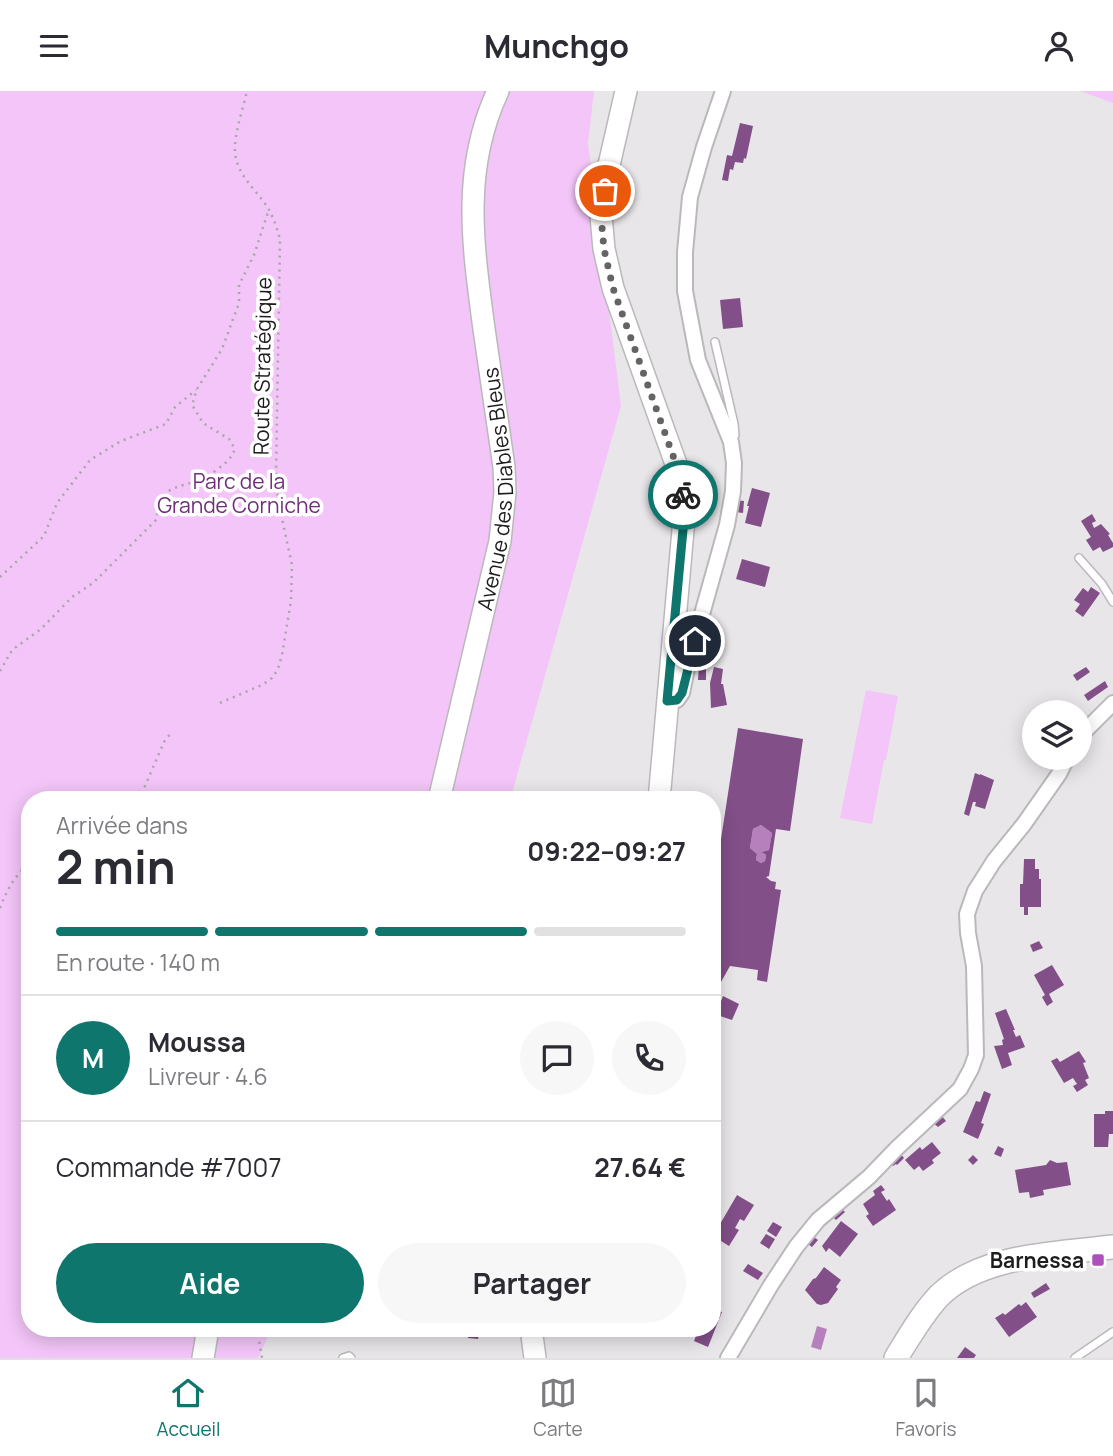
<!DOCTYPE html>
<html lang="fr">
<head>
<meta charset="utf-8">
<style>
  body { margin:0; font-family:Manrope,sans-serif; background:#f7f7f7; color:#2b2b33; height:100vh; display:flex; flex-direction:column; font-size:26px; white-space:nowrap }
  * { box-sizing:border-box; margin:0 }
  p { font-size:23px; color:#7c7c81 }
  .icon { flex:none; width:38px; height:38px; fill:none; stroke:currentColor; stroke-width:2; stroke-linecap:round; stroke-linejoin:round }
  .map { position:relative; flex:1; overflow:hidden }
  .drawer { position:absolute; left:21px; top:700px; width:700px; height:546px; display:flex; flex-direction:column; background:#fff; border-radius:28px; box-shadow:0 4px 18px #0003 }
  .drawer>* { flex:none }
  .buttons { position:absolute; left:1022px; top:609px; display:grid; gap:14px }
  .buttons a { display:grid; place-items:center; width:70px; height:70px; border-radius:50%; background:#fff; box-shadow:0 4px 18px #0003; font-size:35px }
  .pin { position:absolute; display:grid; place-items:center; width:60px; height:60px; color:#fff; margin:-30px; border:4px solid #fff; border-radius:50%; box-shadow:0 2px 7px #0007 }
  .courier { position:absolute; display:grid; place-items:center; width:70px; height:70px; margin:-35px; border:5px solid #0f766e; border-radius:50%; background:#fff; color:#222; box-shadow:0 2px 9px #0007 }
  .headline em { font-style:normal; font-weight:700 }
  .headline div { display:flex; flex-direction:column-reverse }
  .headline { display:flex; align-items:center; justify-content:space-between; height:119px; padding:0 35px }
  h1 { font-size:46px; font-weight:700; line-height:52px }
  .bar { display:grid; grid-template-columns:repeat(4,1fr); gap:10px 7px; align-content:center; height:84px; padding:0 35px }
  .bar i { height:9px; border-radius:5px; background:#e1e1e2 }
  .bar .on { background:#0f766e }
  .bar p { grid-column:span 4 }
  .line { display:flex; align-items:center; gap:18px; padding:0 35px; border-top:2px solid #e1e1e2 }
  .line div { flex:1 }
  .round { display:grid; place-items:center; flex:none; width:74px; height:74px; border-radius:37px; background:#f7f7f7 }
  .primary-button { display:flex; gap:14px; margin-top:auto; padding:14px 35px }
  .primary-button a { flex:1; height:80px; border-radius:42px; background:#0f766e; color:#fff; font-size:28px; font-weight:700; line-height:80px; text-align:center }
  .primary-button a+a { background:#f7f7f7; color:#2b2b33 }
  header { display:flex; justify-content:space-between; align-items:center; height:91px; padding:0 35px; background:#fff; font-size:32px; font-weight:700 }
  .menu { display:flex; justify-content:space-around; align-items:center; height:98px; border-top:2px solid #e1e1e2; background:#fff; font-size:19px; color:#7c7c81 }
  .menu a { display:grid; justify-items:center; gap:4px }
  .menu .on { color:#0f766e }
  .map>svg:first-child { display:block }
  .green { fill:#f3c5f8 }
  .water { fill:#b680bc }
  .building { fill:#824f88; fill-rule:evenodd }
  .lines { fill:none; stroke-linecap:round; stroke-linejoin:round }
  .lane-casing { stroke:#bbb8bc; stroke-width:10 }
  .street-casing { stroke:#bbb8bc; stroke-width:18 }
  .secondary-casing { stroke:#bbb8bc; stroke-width:24 }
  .primary-casing { stroke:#bbb8bc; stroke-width:26 }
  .path { stroke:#a8a6a8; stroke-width:2.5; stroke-dasharray:2 5; stroke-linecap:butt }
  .lane { stroke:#fff; stroke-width:7 }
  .street { stroke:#fff; stroke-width:14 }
  .secondary { stroke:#fff; stroke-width:21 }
  .primary { stroke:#fff; stroke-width:23 }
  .done { stroke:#656365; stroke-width:7; stroke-dasharray:0 12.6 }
  .route { stroke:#0f766e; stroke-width:9 }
  .poi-dot { fill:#ae50ba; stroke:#fff; stroke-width:2.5 }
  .labels { text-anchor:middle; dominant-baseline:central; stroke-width:7; stroke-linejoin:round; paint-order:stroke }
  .street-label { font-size:21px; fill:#1e1d1e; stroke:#fff }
  .park-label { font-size:21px; fill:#702e78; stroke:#fff }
  .poi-label { font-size:21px; font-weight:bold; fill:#1e1d1e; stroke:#fff; text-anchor:end }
</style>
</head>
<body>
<header><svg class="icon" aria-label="menu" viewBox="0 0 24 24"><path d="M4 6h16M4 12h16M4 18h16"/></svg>Munchgo<svg class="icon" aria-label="person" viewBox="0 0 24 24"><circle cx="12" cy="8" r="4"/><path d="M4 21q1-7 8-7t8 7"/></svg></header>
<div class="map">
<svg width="1113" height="1267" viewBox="0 0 1113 1267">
  <rect width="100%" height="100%" fill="#e9e6e9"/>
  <g class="green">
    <polygon points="0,0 594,0 588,52 621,315 510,709 30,709 30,1237 272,1237 258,1267 0,1267"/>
    <polygon points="1080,0 1113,0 1113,12"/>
    <polygon points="866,599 898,605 886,669 884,669 872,733 840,727"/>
  </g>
  <g class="water">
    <polygon points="761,734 772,742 769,759 763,761 766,764 765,770 761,772 756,769 757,763 750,757 753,738"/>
    <polygon points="817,1235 827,1238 821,1259 811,1256"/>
  </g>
  <g class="building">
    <polygon points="740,32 753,35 746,68 744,67 743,72 735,71 733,79 730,78 728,90 722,89 727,64 732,65"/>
    <polygon points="740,207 743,236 723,238 720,209"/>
    <polygon points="752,397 770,402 761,436 745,432 749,415 747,415"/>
    <polygon points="736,409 744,410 743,422 735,421"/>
    <polygon points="1092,423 1096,430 1092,432 1094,437 1101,433 1110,443 1108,444 1113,452 1113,456 1103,461 1100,456 1093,460 1086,449 1091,446 1081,430"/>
    <polygon points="742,468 770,476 765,496 736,488"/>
    <polygon points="1091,496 1100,502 1083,526 1075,520 1080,513 1074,509 1083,497 1088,501"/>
    <polygon points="699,575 706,575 706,589 698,589"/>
    <polygon points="714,576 723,578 721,593 723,593 727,614 711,617 710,592"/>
    <polygon points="1086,576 1090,581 1077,590 1073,584"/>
    <polygon points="1105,590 1108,596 1088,610 1084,604"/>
    <path d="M738,637L803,648L790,740L776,738L769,785L766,786L771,790L776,791L775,798L781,799L767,891L757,889L758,879L730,875L712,907V807ZM761,734L772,742L769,759L762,761L766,764L765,770L761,772L756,769L757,763L750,757L753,738Z"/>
    <polygon points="975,682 980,684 980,683 994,689 985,718 975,715 976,711 973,711 969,725 964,723"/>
    <polygon points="1024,768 1035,768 1035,778 1039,778 1039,788 1041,788 1041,816 1028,816 1028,824 1024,824 1024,816 1020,816 1020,793 1023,793"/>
    <polygon points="1039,850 1043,857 1033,861 1030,854"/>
    <polygon points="1052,874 1064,894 1049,903 1053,911 1047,915 1042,906 1045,904 1034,884"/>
    <polygon points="723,905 739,913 732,929 717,924 720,919 718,918"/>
    <polygon points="1006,918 1015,939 1013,939 1016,946 1020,944 1025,956 1008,962 1012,974 1002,978 994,955 1003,954 1002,949 1004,948 995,922"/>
    <polygon points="1079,960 1086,971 1083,972 1089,987 1085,989 1088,994 1077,1001 1073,995 1077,993 1073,987 1064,992 1051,970 1057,967 1060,971"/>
    <polygon points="984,1000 991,1003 981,1032 984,1033 978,1048 963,1041 976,1010 980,1011"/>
    <polygon points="1105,1020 1113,1020 1113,1043 1109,1043 1108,1056 1094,1056 1094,1023 1105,1023"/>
    <polygon points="940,1023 946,1030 938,1036 932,1031"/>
    <polygon points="932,1051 941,1062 932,1069 934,1072 923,1080 919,1075 914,1079 905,1069 920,1056 922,1059"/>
    <polygon points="998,1055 1004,1058 1001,1066 994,1063"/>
    <polygon points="900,1062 904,1067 897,1074 896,1073 893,1075 890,1072"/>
    <polygon points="973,1064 978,1069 973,1074 968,1069"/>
    <polygon points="1050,1069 1057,1072 1067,1071 1071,1094 1043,1099 1044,1104 1030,1107 1029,1101 1019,1102 1015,1079 1046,1074"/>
    <polygon points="881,1094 885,1099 881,1101 887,1110 889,1108 896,1119 873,1135 866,1125 869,1123 863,1113 875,1104 873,1100"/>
    <polygon points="737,1104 754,1114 744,1130 740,1128 735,1137 739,1139 729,1155 713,1145"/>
    <polygon points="840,1116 845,1121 836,1129 831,1124"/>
    <polygon points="841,1130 858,1143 840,1166 829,1157 826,1161 822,1155"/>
    <polygon points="773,1131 782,1136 776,1146 767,1140"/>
    <polygon points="766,1143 775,1148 769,1158 760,1152"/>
    <polygon points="810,1143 818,1149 812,1156 805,1151"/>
    <polygon points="748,1173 763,1182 758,1189 743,1180"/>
    <polygon points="824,1176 841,1189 836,1196 838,1198 828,1212 821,1214 817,1213 805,1199 813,1188 816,1187"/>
    <polygon points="1046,1192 1050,1198 1034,1207 1031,1202"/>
    <polygon points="1026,1211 1037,1226 1009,1246 995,1227 1003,1222 1005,1224 1019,1213 1021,1215"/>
    <polygon points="712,1218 722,1221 708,1256 694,1250 699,1237 712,1237"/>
    <polygon points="468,1237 487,1237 487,1245 479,1243 478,1248 468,1247"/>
    <polygon points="965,1256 976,1264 974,1267 957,1267"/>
  </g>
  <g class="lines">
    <g class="lane-casing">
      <g id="lane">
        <polyline points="715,251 734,333 735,344 733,348"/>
        <polyline points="1079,467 1102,493 1113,511"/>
        <polyline points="343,1267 349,1265 351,1267"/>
        <polyline points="1075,1267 1113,1241"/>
      </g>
    </g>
    <g class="street-casing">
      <g id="street">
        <polyline points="667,610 677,609 682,602 688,573 727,434 733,400 734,372 731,351 698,269 685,200 685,161 690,106 704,56 723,0"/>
        <polyline points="1080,645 1113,612"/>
        <polyline points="728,1267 771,1194 796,1156 818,1129 869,1086 897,1057 960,998 971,978 976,964 974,875 968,842 967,823 975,800 994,770 1024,733 1059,683 1067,667"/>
      </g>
    </g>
    <g class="secondary-casing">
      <g id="secondary">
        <polyline points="626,0 609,74 601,125 604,158 613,197 676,373 682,403 684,428 659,709"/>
        <path id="s1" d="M439,709L500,450L505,401L504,376C497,330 491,284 484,238C473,155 461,79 498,0"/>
        <polyline points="531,1237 535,1267"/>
        <polyline points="203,1267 208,1237"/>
      </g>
    </g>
    <g class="primary-casing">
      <path id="primary" d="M896,1267C909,1246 922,1223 939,1205C981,1163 1057,1163 1113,1156"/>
    </g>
    <g class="path">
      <polyline points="0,486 44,445 57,412 90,369 121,350 166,333 175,316 196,299"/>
      <path d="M0,580L12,559L41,538L72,506L93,492L157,428C158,394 177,398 202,388C208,385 225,374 229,368C232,365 233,362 235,358L229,348L203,332L192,314L197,298L222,258L239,212V194L254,164L269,118"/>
      <path d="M220,612L262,594L272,587L278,578L282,564L291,510L292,474L278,409L276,383L280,148C277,138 274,127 268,117C255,97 233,81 235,55C236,37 243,18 247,0"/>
      <polyline points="139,709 164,651 171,642"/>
      <path d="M0,817C7,798 15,785 30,771"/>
      <polyline points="257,1237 262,1267"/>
    </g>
    <use href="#lane" class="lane"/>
    <use href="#street" class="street"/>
    <use href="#secondary" class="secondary"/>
    <use href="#primary" class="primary"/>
  </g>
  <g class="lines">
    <polyline class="done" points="605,100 601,125 604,158 613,197 676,373 683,404"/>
    <polyline class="route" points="683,404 684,428 667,610 677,609 682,602 695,550"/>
  </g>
  <rect class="poi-dot" x="1091" y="1162" width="14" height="14" rx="3.5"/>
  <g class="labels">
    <g class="street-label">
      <text transform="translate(262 275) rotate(-89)">Route Stratégique</text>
      <text stroke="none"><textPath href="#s1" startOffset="318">Avenue des Diables Bleus</textPath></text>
    </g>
    <g class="park-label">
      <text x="239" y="390">Parc de la<tspan x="239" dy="24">Grande Corniche</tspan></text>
    </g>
    <g class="poi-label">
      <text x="1084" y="1169">Barnessa</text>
    </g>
  </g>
</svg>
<div class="buttons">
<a><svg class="icon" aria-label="layers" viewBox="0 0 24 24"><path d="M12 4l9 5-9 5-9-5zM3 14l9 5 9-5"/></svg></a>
</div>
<div class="pin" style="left:605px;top:100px;background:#ea580c"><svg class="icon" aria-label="bag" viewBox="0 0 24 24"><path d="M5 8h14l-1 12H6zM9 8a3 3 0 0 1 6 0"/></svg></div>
<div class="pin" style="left:695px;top:550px;background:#1f2937"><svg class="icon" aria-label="home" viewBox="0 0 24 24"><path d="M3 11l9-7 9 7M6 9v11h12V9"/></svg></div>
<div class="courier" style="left:683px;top:404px"><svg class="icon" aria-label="bike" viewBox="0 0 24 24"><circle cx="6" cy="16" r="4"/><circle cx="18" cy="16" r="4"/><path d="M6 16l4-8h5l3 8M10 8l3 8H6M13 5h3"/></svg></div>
<section class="drawer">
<div class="headline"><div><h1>2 min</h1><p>Arrivée dans</p></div><em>09:22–09:27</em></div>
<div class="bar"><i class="on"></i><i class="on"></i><i class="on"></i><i></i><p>En route · 140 m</p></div>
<div class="line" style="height:126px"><b class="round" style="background:#0f766e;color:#fff">M</b><div><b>Moussa</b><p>Livreur · 4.6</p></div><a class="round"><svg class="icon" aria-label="chat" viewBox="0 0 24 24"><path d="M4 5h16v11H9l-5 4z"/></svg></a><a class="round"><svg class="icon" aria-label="phone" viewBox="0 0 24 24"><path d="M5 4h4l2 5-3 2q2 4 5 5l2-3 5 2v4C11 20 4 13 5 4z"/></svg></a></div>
<div class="line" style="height:91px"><div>Commande #7007</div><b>27.64 €</b></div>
<div class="primary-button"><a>Aide</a><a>Partager</a></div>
</section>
</div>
<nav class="menu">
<a class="on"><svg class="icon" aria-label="home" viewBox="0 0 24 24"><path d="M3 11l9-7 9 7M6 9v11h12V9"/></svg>Accueil</a>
<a><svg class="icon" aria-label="map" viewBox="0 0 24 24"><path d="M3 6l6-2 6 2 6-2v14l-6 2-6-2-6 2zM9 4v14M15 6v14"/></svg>Carte</a>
<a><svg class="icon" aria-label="saved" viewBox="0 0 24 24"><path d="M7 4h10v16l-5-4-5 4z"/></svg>Favoris</a>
</nav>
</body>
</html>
